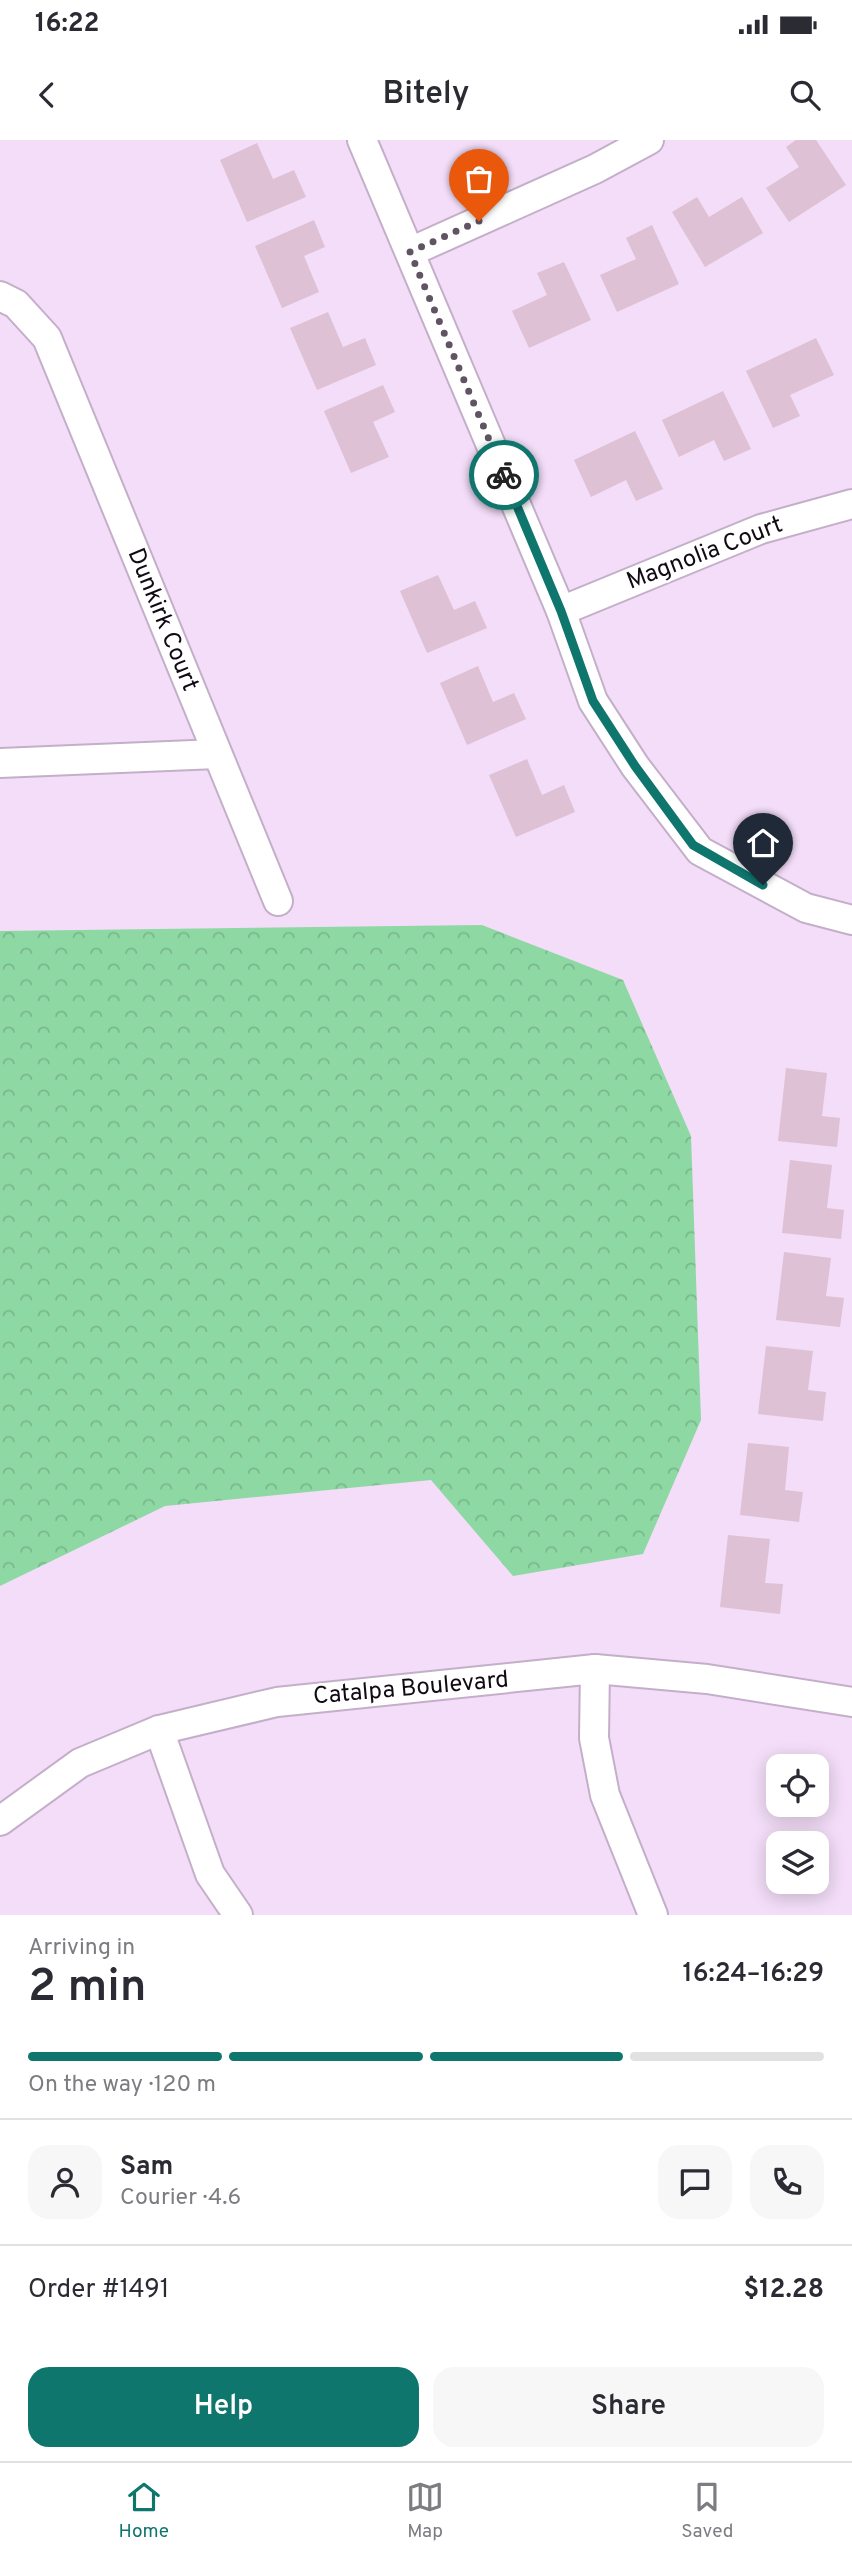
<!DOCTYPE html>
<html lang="en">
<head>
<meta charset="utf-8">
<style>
  body { margin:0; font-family:Overpass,sans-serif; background:#f7f7f7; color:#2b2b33; height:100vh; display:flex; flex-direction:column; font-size:26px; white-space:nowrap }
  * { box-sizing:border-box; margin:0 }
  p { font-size:23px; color:#7c7c81 }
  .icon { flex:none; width:38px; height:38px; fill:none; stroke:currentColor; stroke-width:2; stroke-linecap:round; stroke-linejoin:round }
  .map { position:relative; height:1775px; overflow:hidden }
  .panel { display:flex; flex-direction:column; background:#fff; flex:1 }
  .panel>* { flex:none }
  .fabs { position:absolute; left:766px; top:1614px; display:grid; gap:14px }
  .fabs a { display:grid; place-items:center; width:63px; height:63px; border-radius:14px; background:#fff; box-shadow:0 4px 18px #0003; font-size:35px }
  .pin { position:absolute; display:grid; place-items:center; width:60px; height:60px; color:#fff; margin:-72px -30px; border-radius:50% 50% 50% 0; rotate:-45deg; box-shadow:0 0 7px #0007 }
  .pin .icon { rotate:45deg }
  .courier { position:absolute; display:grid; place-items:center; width:70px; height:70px; margin:-35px; border:5px solid #0f766e; border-radius:50%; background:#fff; color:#222; box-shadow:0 2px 9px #0007 }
  .summary em { font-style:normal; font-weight:600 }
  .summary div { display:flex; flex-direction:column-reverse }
  .summary { display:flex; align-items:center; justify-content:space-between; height:119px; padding:0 28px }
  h1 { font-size:46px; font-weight:600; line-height:52px }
  .bar { display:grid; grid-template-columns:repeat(4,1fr); gap:10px 7px; align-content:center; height:84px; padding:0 28px }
  .bar i { height:9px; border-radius:5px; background:#e1e1e2 }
  .bar .current { background:#0f766e }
  .bar p { grid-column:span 4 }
  .line { display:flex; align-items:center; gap:18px; padding:0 28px; border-top:2px solid #e1e1e2 }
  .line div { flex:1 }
  .round { display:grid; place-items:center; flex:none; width:74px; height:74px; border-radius:21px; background:#f7f7f7 }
  .primary-button { display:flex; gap:14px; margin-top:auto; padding:14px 28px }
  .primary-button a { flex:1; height:80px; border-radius:21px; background:#0f766e; color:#fff; font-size:28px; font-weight:600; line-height:80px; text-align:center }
  .primary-button a+a { background:#f7f7f7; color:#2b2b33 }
  .status { display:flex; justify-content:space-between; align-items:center; height:49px; padding:0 35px; background:#fff; direction:ltr }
  .status svg { height:19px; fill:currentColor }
  header { display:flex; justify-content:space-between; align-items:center; height:91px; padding:0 28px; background:#fff; font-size:32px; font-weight:600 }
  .menu { display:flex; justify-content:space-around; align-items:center; height:98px; border-top:2px solid #e1e1e2; background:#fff; font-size:19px; color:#7c7c81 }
  .menu a { display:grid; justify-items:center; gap:4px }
  .menu .current { color:#0f766e }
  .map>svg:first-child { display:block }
  .forest { fill:url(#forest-crowns) }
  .building { fill:#dec1d4 }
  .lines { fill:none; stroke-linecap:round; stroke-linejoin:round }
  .minor-casing { stroke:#c4afc9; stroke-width:32 }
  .minor { stroke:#fff; stroke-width:28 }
  .done { stroke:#605463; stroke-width:7; stroke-dasharray:0 12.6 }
  .route { stroke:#0f766e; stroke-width:9 }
  .labels { text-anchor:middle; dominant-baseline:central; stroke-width:5; stroke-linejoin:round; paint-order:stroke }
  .street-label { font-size:24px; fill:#110a13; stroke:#fff }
</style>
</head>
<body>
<div class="status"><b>16:22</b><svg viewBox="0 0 49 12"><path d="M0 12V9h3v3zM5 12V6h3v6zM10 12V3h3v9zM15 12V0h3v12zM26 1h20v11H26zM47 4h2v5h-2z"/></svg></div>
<header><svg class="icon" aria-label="back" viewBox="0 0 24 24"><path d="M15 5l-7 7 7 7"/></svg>Bitely<svg class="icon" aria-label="search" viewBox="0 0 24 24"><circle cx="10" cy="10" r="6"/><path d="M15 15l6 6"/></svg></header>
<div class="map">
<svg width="852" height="1775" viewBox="0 0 852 1775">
  <defs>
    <pattern id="forest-crowns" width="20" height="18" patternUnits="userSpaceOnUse" patternTransform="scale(1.75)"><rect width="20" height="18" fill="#8ed8a3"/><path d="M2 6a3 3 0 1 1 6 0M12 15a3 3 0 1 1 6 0" fill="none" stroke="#79b88b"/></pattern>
  </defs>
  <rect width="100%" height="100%" fill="#f3ddf8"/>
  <polygon class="forest" points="482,785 623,840 691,996 701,1280 643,1414 513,1436 431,1340 165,1366 0,1446 0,791"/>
  <g class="building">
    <polygon points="796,0 816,0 846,45 789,82 766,48 799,27 786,7"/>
    <polygon points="257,3 273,39 294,30 306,57 247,82 220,20"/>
    <polygon points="697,57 709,77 742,57 763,93 705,127 672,72"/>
    <polygon points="314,80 325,107 304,116 319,152 282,168 255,106"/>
    <polygon points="652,85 679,144 617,172 600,135 636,119 626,98"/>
    <polygon points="564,122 591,180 529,208 512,171 547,155 537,133"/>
    <polygon points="328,172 343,207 365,198 376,225 317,250 290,188"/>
    <polygon points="816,198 834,235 790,255 800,276 773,288 746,231"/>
    <polygon points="383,245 395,272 373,282 389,317 351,333 324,271"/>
    <polygon points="723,251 751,309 724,321 714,300 679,317 662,280"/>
    <polygon points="635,291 663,349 636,361 626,340 591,357 574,320"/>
    <polygon points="438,435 454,470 475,461 487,488 427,513 400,451"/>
    <polygon points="478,526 493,562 514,553 526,579 467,605 440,543"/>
    <polygon points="527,619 542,655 564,645 575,672 516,697 489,635"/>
    <polygon points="786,928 827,933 822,976 840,978 837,1007 778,1001"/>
    <polygon points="790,1020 832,1025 827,1068 844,1070 841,1099 782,1093"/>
    <polygon points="784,1112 831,1118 826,1156 844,1158 840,1187 776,1180"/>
    <polygon points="766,1206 813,1211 808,1250 826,1252 823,1281 758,1274"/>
    <polygon points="748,1303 789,1307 785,1350 803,1352 799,1382 740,1375"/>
    <polygon points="728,1395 770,1399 765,1443 783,1444 780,1474 720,1467"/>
  </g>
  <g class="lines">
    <g class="minor-casing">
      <g id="minor">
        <polyline points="362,0 561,471 593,561 635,626 700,711 806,768 852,780"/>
        <polyline points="410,112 595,29 649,0"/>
        <polyline points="0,156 16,164 47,198 278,761"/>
        <polyline points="561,471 761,389 852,364"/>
        <polyline points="0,623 217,614"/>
        <polyline points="595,1529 594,1598 605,1655 653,1775"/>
        <polyline points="159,1590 210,1734 238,1775"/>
        <polyline points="0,1681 80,1623 159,1590 277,1562 595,1529 707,1539 852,1562"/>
      </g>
    </g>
    <use href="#minor" class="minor"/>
  </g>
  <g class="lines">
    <polyline class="done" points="479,81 410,112 504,335"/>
    <polyline class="route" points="504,335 561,471 593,561 635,626 693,705 763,745"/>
  </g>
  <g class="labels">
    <g class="street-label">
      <text transform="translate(705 414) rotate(-21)">Magnolia Court</text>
      <text transform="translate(162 480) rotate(68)">Dunkirk Court</text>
      <text transform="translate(411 1549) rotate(-5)">Catalpa Boulevard</text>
    </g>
  </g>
</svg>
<div class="fabs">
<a><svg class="icon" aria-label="locate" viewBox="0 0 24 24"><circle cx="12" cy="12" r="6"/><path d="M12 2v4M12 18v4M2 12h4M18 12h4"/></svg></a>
<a><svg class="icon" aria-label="layers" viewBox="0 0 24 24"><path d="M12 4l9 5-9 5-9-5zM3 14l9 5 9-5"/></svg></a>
</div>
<div class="pin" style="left:479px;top:81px;background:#ea580c"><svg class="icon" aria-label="bag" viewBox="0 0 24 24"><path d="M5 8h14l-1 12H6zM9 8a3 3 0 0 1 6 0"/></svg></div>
<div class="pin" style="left:763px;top:745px;background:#1f2937"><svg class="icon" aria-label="home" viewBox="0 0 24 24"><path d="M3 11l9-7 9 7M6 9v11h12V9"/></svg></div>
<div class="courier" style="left:504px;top:335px"><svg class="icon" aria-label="bike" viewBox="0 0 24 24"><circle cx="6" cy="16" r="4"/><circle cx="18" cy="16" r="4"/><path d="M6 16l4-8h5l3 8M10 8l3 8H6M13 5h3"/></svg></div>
</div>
<section class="panel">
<div class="summary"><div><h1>2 min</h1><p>Arriving in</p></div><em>16:24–16:29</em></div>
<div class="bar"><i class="current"></i><i class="current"></i><i class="current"></i><i></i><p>On the way · 120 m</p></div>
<div class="line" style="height:126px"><a class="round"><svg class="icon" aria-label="person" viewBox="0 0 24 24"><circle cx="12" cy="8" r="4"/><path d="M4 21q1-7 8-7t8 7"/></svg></a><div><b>Sam</b><p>Courier · 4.6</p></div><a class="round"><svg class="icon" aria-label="chat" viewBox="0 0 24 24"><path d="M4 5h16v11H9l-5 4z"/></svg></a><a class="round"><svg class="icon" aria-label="phone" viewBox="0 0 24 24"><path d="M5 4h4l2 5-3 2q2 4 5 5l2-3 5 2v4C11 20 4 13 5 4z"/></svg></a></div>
<div class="line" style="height:91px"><div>Order #1491</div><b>$12.28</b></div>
<div class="primary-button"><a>Help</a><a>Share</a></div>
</section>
<nav class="menu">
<a class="current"><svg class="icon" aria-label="home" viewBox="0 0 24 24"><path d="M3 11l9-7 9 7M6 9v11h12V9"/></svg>Home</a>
<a><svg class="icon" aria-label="map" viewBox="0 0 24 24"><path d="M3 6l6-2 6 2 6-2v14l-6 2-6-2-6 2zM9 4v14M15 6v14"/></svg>Map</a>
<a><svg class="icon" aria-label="saved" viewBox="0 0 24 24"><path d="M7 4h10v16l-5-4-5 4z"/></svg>Saved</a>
</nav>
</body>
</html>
